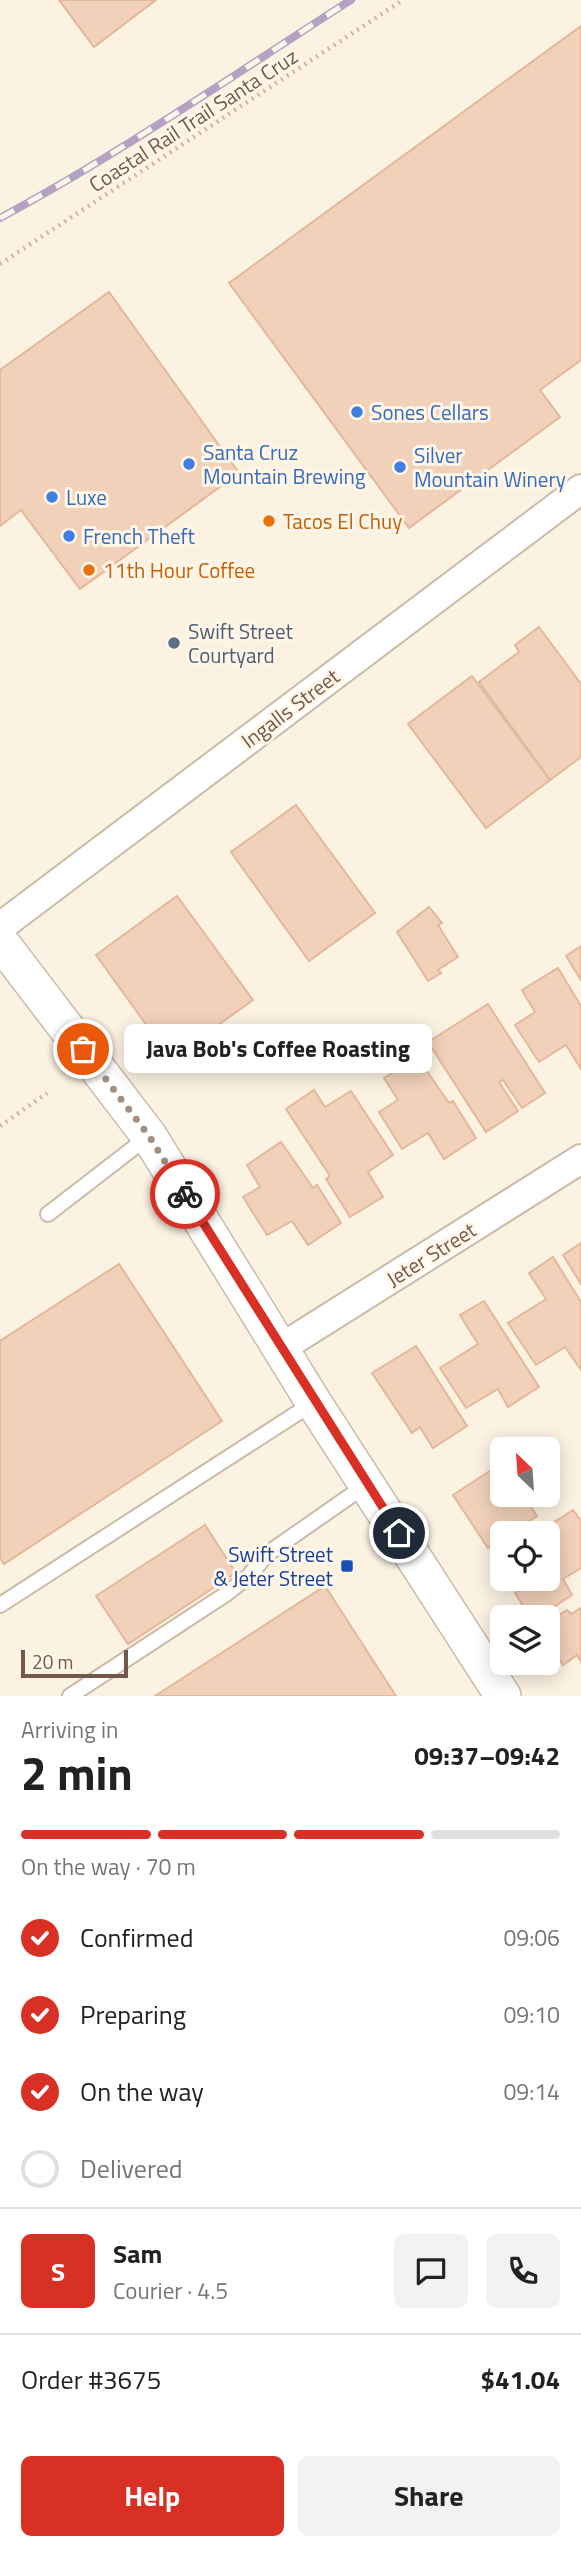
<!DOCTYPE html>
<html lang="en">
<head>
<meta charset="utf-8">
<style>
  body { margin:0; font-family:"Titillium Web",sans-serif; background:#f2f2f2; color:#222; height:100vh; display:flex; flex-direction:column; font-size:26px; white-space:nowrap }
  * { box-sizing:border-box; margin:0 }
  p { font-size:23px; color:#767676 }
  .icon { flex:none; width:38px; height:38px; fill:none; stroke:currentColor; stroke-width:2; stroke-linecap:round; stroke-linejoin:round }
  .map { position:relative; height:1696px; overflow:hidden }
  .panel { display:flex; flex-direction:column; background:#fff; flex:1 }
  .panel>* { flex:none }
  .needle { width:46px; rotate:335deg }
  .fabs { position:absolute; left:490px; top:1437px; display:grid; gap:14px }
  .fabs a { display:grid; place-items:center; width:70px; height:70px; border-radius:10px; background:#fff; box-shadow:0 4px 18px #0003; font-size:35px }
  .scale { position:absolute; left:21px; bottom:18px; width:107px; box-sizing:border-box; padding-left:7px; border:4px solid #725949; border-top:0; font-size:19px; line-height:24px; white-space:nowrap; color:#725949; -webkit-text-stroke:5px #fff6e8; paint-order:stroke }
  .pin { position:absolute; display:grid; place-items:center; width:60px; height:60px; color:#fff; margin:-30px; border:4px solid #fff; border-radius:50%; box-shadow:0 2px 7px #0007 }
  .courier { position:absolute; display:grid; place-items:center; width:70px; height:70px; margin:-35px; border:5px solid #d93025; border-radius:50%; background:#fff; color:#222; box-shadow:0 2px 9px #0007 }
  .bubble { position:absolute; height:49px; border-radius:10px; background:#fff; box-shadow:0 4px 18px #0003; font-size:23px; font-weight:700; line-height:49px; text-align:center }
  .head em { font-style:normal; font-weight:700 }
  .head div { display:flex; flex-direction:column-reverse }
  .head { display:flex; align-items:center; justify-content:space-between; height:119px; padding:0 21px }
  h1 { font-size:46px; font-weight:700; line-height:52px }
  .bar { display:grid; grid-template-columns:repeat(4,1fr); gap:10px 7px; align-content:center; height:84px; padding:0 21px }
  .bar i { height:9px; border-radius:5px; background:#e0e0e0 }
  .bar .active { background:#d93025 }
  .bar p { grid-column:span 4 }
  .line { display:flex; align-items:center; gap:18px; padding:0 21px; border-top:2px solid #e0e0e0 }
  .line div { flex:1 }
  .round { display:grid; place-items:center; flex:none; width:74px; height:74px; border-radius:10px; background:#f2f2f2 }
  ol { padding:0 21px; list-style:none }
  li { display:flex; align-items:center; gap:21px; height:77px }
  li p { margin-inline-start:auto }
  li .icon { padding:7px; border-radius:50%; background:#d93025; color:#fff; stroke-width:4 }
  li:last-child { color:#767676 }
  li i { width:38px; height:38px; border:4px solid #e0e0e0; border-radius:50% }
  .cta { display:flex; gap:14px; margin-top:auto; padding:14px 21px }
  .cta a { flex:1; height:80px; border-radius:10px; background:#d93025; color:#fff; font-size:28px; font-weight:700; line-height:80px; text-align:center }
  .cta a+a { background:#f2f2f2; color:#222 }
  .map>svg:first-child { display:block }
  .building { fill:#f1d1ba; stroke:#e3b89b; stroke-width:2 }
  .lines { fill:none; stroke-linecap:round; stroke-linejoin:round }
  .service-casing { stroke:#ccbaa9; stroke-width:18 }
  .minor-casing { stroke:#ccbaa9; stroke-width:32 }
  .tertiary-casing { stroke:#ccbaa9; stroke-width:38 }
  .path { stroke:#d5b49d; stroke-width:4.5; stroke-dasharray:2 5; stroke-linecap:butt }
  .service { stroke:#fff; stroke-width:14 }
  .minor { stroke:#fff; stroke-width:28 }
  .tertiary { stroke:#fff; stroke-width:35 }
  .rail-casing { stroke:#b5a1c4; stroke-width:8 }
  .rail { stroke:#fff6e8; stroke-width:5; stroke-dasharray:16; stroke-linecap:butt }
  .done { stroke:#a28f7f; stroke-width:7; stroke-dasharray:0 12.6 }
  .route { stroke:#d93025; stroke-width:9 }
  .shop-dot { fill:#3f7fe0; stroke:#fff6e8; stroke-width:2.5 }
  .food-dot { fill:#e8710a; stroke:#fff6e8; stroke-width:2.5 }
  .service-dot { fill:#5c6f8a; stroke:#fff6e8; stroke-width:2.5 }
  .transit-dot { fill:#1a4fb4; stroke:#fff6e8; stroke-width:2.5 }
  .labels { text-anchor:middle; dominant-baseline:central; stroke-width:6; stroke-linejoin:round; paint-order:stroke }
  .street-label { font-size:21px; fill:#725949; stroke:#fff6e8 }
  .shop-label { font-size:21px; fill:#366cbe; stroke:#fff6e8; text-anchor:start }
  .food-label { font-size:21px; fill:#c56008; stroke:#fff6e8; text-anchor:start }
  .service-label { font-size:21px; fill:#4e5e75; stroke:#fff6e8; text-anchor:start }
  .transit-label { font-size:21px; fill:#164399; stroke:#fff6e8; text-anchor:end }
</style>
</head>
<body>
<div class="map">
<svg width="581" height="1696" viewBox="0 0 581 1696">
  <rect width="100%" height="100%" fill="#fcf2e2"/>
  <g class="building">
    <polygon points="59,0 156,0 94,47"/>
    <polygon points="581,26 581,360 540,390 560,417 409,528 229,283"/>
    <polygon points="109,292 239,473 80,589 21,510 0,526 0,370"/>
    <polygon points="539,627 581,684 581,757 550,780 479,682 519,652 515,645"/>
    <polygon points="472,676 550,780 486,828 408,724"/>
    <polygon points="296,805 375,913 309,961 231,852"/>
    <polygon points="177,896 253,1000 171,1059 96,955"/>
    <polygon points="429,907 442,923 438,925 458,957 438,970 441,973 428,981 397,932"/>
    <polygon points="581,946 581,980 566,956"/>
    <polygon points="558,968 581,1006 581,1069 566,1045 539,1062 515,1025 535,1012 522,990"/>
    <polygon points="488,1004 545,1093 522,1108 503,1080 499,1082 518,1111 486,1132 428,1042"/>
    <polygon points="417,1057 449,1103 453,1101 476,1138 444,1159 428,1133 402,1149 379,1112 398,1100 384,1078"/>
    <polygon points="314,1090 325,1107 351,1091 393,1155 368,1172 383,1197 350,1217 326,1179 330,1176 286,1109"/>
    <polygon points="281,1142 313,1188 317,1185 341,1223 308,1245 292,1221 267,1235 243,1197 260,1187 247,1165"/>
    <polygon points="581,1243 581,1284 563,1255"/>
    <polygon points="553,1257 581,1302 581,1370 565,1347 536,1365 508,1323 546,1299 529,1273"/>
    <polygon points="119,1264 222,1421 4,1564 0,1558 0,1341"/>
    <polygon points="484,1301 539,1387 508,1407 498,1389 466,1408 440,1368 478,1344 460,1315"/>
    <polygon points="416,1346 467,1426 433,1448 420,1427 412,1433 372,1373"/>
    <polygon points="542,1438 558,1461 548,1467 548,1449 525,1449"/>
    <polygon points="502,1463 502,1494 522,1494 537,1516 511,1533 502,1533 502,1539 488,1548 453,1495"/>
    <polygon points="573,1510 581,1521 581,1568 563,1579 572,1595 538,1617 530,1617 515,1593 525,1587 520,1578 548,1578 548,1533 537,1533"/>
    <polygon points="205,1525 236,1573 128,1644 96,1596"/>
    <polygon points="325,1586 396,1696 155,1696"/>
    <polygon points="581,1608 581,1662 577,1655 563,1665 548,1641 548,1622 567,1610 571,1614"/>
  </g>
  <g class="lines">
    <g class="service-casing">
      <g id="service">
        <polyline points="48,1214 149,1136"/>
        <polyline points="0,1605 313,1403"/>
        <polyline points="70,1696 226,1594 249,1576 267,1554 366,1485"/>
      </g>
    </g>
    <g class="minor-casing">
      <g id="minor">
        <polyline points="0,927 581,489"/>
        <polyline points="281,1348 581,1159"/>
      </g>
    </g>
    <g class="tertiary-casing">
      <polyline id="tertiary" points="0,941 149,1136 314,1403 503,1696"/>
    </g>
    <g class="path">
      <polyline points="0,264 403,0"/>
      <polyline points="0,1126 47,1093"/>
    </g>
    <use href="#service" class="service"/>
    <use href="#minor" class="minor"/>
    <use href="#tertiary" class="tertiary"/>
    <g class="rail-casing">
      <path id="rail" d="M0,218C121,153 235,74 351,0"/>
    </g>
    <use href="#rail" class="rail"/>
  </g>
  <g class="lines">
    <polyline class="done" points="83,1049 149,1136 185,1194"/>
    <polyline class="route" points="185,1194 399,1533"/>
  </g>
  <g class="shop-dot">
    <circle cx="357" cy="412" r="7"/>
    <circle cx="189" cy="464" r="7"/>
    <circle cx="400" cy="467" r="7"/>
    <circle cx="52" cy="497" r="7"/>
    <circle cx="69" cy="536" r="7"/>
  </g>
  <g class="food-dot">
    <circle cx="269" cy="521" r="7"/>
    <circle cx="89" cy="570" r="7"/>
  </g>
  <circle class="service-dot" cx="174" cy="643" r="7"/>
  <rect class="transit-dot" x="340" y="1559" width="14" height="14" rx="3.5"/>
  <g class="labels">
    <g class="street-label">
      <text transform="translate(193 120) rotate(-33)">Coastal Rail Trail Santa Cruz</text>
      <text transform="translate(290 708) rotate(-37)">Ingalls Street</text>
      <text transform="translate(431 1254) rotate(-32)">Jeter Street</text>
    </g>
    <g class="shop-label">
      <text x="371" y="412">Sones Cellars</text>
      <text x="203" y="452">Santa Cruz<tspan x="203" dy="24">Mountain Brewing</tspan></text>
      <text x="414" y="455">Silver<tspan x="414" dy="24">Mountain Winery</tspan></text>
      <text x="66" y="497">Luxe</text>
      <text x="83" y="536">French Theft</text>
    </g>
    <g class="food-label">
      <text x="283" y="521">Tacos El Chuy</text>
      <text x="103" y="570">11th Hour Coffee</text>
    </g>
    <g class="service-label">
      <text x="188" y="631">Swift Street<tspan x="188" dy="24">Courtyard</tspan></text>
    </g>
    <g class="transit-label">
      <text x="333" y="1554">Swift Street<tspan x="333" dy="24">&amp; Jeter Street</tspan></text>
    </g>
  </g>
</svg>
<div class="fabs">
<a><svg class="needle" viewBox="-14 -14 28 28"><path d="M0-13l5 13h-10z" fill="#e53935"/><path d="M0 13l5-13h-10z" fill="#767676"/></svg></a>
<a><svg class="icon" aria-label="locate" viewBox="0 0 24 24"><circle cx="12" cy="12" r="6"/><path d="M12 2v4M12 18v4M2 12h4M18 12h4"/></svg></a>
<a><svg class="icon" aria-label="layers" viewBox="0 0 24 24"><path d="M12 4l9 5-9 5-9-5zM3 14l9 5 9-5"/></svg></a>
</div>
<div class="scale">20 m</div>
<div class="pin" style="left:83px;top:1049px;background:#ea580c"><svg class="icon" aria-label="bag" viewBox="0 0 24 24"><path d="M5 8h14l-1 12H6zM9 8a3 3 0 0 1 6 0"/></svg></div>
<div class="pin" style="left:399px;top:1533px;background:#1f2937"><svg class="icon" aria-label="home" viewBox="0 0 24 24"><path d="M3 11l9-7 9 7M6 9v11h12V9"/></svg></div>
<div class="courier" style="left:185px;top:1194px"><svg class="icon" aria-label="bike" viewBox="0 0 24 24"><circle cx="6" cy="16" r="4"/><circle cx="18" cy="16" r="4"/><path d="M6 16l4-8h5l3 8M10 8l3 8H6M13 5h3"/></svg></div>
<div class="bubble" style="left:124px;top:1024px;width:308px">Java Bob's Coffee Roasting</div>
</div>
<section class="panel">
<div class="head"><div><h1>2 min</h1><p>Arriving in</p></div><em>09:37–09:42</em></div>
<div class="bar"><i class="active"></i><i class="active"></i><i class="active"></i><i></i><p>On the way · 70 m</p></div>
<ol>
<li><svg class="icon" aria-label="check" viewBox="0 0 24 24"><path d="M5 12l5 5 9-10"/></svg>Confirmed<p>09:06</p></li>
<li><svg class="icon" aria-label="check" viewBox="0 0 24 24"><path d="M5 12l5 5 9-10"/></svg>Preparing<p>09:10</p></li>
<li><svg class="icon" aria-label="check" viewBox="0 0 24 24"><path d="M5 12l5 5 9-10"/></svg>On the way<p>09:14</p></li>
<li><i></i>Delivered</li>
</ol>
<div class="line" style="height:126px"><b class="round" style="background:#d93025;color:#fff">S</b><div><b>Sam</b><p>Courier · 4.5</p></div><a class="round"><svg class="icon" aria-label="chat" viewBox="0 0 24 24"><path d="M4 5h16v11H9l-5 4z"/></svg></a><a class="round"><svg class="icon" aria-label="phone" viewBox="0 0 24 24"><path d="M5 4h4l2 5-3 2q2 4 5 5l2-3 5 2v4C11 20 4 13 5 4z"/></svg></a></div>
<div class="line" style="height:91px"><div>Order #3675</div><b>$41.04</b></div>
<div class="cta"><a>Help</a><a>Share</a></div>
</section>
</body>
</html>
